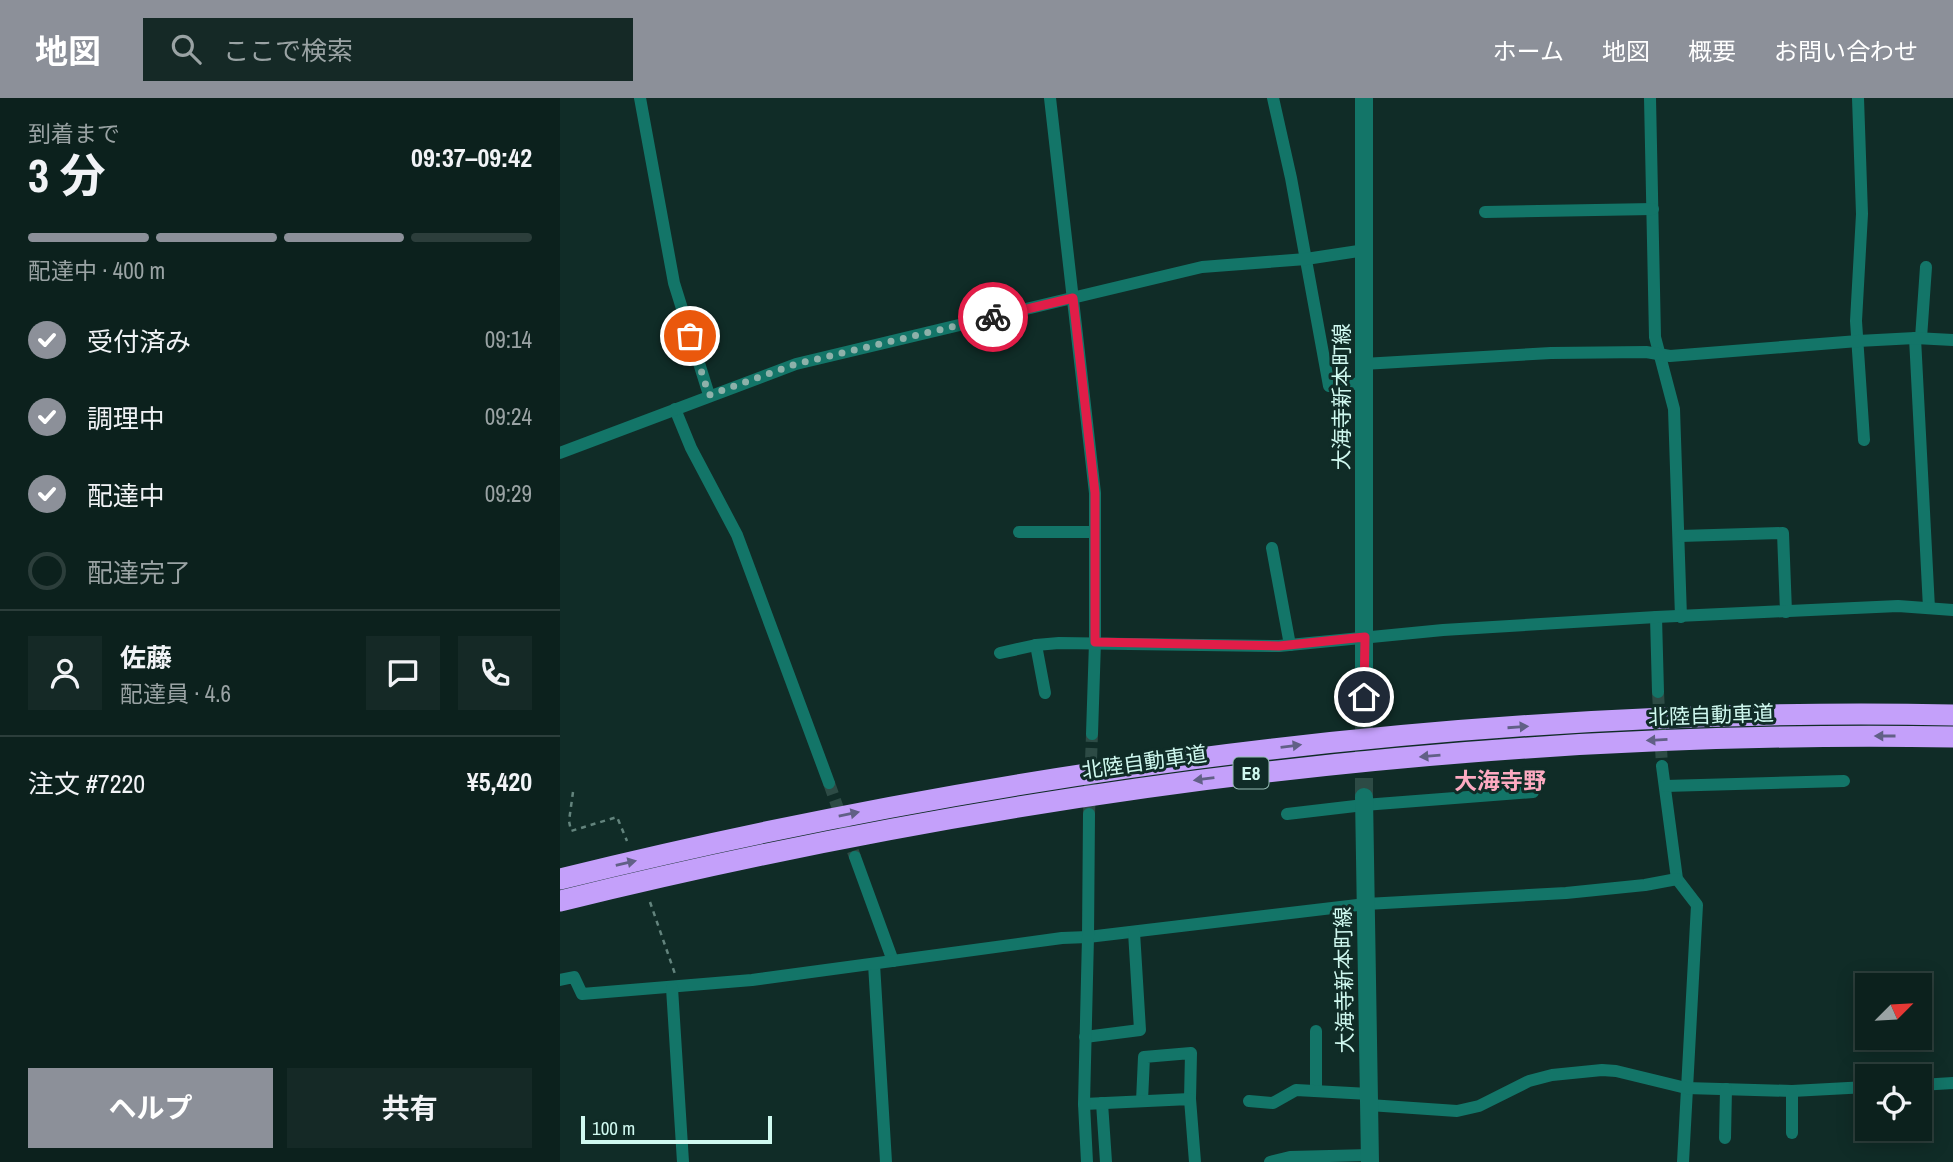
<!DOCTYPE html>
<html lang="ja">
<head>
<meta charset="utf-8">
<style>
  body { margin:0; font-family:"Archivo Narrow","Noto Sans JP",sans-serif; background:#152926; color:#f1f3f6; height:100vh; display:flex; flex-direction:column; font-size:26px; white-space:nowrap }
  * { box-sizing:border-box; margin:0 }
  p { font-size:23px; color:#9aa3a4 }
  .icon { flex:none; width:38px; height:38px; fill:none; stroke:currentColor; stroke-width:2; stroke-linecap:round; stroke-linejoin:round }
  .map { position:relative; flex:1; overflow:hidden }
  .details { display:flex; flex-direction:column; background:#0c211d; width:560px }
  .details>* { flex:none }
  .needle { width:46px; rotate:66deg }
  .controls { position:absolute; left:1295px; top:875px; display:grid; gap:14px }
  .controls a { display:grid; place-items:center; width:77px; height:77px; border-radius:0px; background:#0c211d; box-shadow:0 4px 18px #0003,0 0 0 2px #2c3e3b; font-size:35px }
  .scale { position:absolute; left:21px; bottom:18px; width:191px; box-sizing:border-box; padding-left:7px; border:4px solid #d0f9f0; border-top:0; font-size:19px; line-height:24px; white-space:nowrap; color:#d0f9f0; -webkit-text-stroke:5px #102c27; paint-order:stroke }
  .pin { position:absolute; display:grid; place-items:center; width:60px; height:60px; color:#fff; margin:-30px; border:4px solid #fff; border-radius:50%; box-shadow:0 2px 7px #0007 }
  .courier { position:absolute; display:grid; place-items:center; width:70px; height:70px; margin:-35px; border:5px solid #e11d48; border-radius:50%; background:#fff; color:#222; box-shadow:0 2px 9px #0007 }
  .headline em { font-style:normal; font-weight:700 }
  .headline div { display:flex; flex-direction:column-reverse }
  .headline { display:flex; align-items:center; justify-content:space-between; height:119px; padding:0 28px }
  h1 { font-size:46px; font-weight:700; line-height:52px }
  .bar { display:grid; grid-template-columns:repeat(4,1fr); gap:10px 7px; align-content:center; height:84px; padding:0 28px }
  .bar i { height:9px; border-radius:5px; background:#2c3e3b }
  .bar .on { background:#8c9099 }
  .bar p { grid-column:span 4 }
  .line { display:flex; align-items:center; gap:18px; padding:0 28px; border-top:2px solid #2c3e3b }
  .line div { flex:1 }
  .round { display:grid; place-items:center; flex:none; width:74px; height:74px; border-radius:0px; background:#152926 }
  ol { padding:0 28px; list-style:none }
  li { display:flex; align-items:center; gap:21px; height:77px }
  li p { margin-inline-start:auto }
  li .icon { padding:7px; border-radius:50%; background:#8c9099; color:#fff; stroke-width:4 }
  li:last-child { color:#9aa3a4 }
  li i { width:38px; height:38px; border:4px solid #2c3e3b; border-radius:50% }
  .primary-button { display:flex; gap:14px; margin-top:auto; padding:14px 28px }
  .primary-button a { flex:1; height:80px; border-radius:0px; background:#8c9099; color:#fff; font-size:28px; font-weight:700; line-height:80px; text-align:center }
  .primary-button a+a { background:#152926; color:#f1f3f6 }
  header { display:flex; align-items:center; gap:42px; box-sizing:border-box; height:98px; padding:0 35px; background:#8c9099; color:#fff }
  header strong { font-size:33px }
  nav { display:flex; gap:38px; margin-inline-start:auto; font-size:24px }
  .search { width:490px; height:63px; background:#152926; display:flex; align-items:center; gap:18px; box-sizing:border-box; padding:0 24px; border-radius:0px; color:#9aa3a4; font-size:26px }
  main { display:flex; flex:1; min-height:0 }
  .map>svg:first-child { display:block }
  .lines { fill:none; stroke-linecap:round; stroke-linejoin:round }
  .minor-tunnel { stroke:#2d4b45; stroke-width:12; stroke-dasharray:12 6; stroke-linecap:butt }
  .secondary-tunnel { stroke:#2d4b45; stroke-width:18; stroke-dasharray:18 9; stroke-linecap:butt }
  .path { stroke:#63847d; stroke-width:2.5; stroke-dasharray:5 5; stroke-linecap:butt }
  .minor { stroke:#137568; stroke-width:12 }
  .secondary { stroke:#137568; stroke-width:18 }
  .motorway { stroke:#c4a0fa; stroke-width:21 }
  .oneway { fill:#616086 }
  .done { stroke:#8db1aa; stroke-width:7; stroke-dasharray:0 12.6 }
  .route { stroke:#e11d48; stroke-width:9 }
  .labels { text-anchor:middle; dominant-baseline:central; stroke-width:6; stroke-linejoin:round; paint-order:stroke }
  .shield { fill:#102c27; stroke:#96bcb4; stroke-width:2 }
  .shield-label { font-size:19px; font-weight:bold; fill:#d0f9f0 }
  .street-label { font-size:21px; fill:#d0f9f0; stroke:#102c27 }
  .neighbourhood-label { font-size:23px; font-weight:bold; fill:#fdaac1; stroke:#102c27 }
</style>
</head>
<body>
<header>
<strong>地図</strong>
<div class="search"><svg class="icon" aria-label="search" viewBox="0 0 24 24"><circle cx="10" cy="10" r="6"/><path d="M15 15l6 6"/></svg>ここで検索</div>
<nav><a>ホーム</a><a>地図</a><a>概要</a><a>お問い合わせ</a></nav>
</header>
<main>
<section class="details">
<div class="headline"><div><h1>3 分</h1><p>到着まで</p></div><em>09:37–09:42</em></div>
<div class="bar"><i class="on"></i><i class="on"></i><i class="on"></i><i></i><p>配達中 · 400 m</p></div>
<ol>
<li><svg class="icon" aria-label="check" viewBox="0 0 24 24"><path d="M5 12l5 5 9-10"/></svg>受付済み<p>09:14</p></li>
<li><svg class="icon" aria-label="check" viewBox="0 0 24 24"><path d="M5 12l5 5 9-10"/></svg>調理中<p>09:24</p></li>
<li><svg class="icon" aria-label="check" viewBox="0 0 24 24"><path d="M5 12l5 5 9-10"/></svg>配達中<p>09:29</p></li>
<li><i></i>配達完了</li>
</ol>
<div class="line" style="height:126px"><a class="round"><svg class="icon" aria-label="person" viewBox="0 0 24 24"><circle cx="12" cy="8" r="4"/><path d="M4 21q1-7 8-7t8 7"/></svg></a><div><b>佐藤</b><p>配達員 · 4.6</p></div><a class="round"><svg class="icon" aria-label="chat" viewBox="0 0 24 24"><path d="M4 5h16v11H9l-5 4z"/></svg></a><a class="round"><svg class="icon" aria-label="phone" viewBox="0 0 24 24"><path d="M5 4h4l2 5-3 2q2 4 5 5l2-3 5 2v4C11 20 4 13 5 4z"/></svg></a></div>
<div class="line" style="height:91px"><div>注文 #7220</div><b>¥5,420</b></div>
<div class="primary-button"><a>ヘルプ</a><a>共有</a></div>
</section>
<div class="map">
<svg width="1393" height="1064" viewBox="0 0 1393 1064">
  <rect width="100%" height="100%" fill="#102c27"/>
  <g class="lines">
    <g class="minor-tunnel">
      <polyline points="1098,594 1102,668"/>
      <polyline points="269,685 295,759"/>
      <polyline points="529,716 532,636"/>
    </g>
    <polyline class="secondary-tunnel" points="804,599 804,699"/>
    <g class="path">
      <polyline points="13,694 9,723 11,733 57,719 67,743"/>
      <polyline points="90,804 115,876"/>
    </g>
    <g class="minor">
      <polyline points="80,0 114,185 149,297"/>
      <polyline points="490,0 535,395 535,544 532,636"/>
      <polyline points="713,0 731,80 769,288 803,285"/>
      <polyline points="1090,0 1095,239 1114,311 1121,519"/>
      <polyline points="1298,0 1302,116 1296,223 1304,342"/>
      <polyline points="925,114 1093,111"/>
      <polyline points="1355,240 1369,510"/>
      <polyline points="1361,240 1366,169"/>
      <polyline points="803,266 991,255 1086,254 1110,258 1298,243 1355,240 1393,242"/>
      <polyline points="115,311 131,350 177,437 269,685"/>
      <polyline points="0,355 236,266 642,169 746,161 805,152"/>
      <polyline points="459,434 535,434"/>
      <polyline points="1120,438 1223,435 1226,514"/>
      <polyline points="712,450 730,547"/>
      <polyline points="1096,519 1098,594"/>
      <polyline points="476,547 485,595"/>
      <polyline points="440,555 476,547 499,545 719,548 883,532 1096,519 1338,508 1393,512"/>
      <polyline points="1102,668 1117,781 1137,807 1123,1064"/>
      <polyline points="1105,688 1284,683"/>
      <polyline points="727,716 804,707 973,694"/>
      <polyline points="295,759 333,863"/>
      <polyline points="314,866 326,1064"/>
      <polyline points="0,882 14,879 22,896 192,882 502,840 528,839 806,806 1006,795 1085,787 1117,781"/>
      <polyline points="112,890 123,1064"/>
      <polyline points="756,933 756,993"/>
      <polyline points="525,939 580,932 574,834"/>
      <polyline points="1360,987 1393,985"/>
      <polyline points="1299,990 1300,1031"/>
      <polyline points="582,1003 584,959 631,955 630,1001"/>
      <polyline points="689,1003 713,1005 736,992 809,996"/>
      <polyline points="542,1005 546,1064"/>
      <polyline points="524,1006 630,1001 635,1064"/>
      <polyline points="809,1007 897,1013 919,1008 969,983 992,977 1042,972 1056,973 1126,990 1232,993 1307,989"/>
      <polyline points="1232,1035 1232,993"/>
      <polyline points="1165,1040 1166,991"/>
      <polyline points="527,1064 524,1006 528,839 529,716"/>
      <polyline points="710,1064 730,1059 810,1057"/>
    </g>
    <g class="secondary">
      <polyline points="804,599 804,0"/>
      <polyline points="804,699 810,1064"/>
    </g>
    <g class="motorway">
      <path d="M0,781C455,669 924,608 1393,617"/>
      <path d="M0,803C456,691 923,631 1393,639"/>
    </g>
  </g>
  <defs><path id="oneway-solid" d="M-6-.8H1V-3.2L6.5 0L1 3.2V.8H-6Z" transform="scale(1.75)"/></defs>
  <g class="oneway">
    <use href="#oneway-solid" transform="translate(958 629) rotate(-4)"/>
    <use href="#oneway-solid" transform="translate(1325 638) rotate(180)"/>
    <use href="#oneway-solid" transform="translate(1097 642) rotate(177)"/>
    <use href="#oneway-solid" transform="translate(731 648) rotate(-7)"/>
    <use href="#oneway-solid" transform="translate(870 658) rotate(175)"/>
    <use href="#oneway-solid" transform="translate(644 681) rotate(173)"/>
    <use href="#oneway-solid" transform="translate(289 716) rotate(-11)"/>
    <use href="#oneway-solid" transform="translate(66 765) rotate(-13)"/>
  </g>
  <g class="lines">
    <polyline class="done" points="130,238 149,297 236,266 433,219"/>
    <polyline class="route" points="433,219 513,200 535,395 535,544 719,548 805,539 804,599"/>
  </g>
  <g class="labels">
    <rect class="shield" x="673.5" y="659.5" width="35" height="31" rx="5"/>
    <g class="shield-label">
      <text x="691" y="675">E8</text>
    </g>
    <g class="street-label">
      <text transform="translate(781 299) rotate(-90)">大海寺新本町線</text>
      <text transform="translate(1151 617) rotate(-2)">北陸自動車道</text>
      <text transform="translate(584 664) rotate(-8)">北陸自動車道</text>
      <text transform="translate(784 882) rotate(-91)">大海寺新本町線</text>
    </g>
    <g class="neighbourhood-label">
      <text x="940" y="682">大海寺野</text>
    </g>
  </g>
</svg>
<div class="controls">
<a><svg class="needle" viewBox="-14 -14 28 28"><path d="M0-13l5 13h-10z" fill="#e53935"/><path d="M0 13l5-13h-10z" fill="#9aa3a4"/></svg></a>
<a><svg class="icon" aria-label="locate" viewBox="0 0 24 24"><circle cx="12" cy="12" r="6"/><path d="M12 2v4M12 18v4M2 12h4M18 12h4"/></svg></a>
</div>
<div class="scale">100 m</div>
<div class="pin" style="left:130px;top:238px;background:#ea580c"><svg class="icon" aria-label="bag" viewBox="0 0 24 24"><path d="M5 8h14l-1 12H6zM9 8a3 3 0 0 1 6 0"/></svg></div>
<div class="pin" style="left:804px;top:599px;background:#1f2937"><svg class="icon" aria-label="home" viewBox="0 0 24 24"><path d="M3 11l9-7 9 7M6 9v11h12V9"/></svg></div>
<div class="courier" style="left:433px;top:219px"><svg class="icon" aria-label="bike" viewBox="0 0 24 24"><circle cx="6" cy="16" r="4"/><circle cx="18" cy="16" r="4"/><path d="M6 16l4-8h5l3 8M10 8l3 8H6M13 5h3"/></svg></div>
</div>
</main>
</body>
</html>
